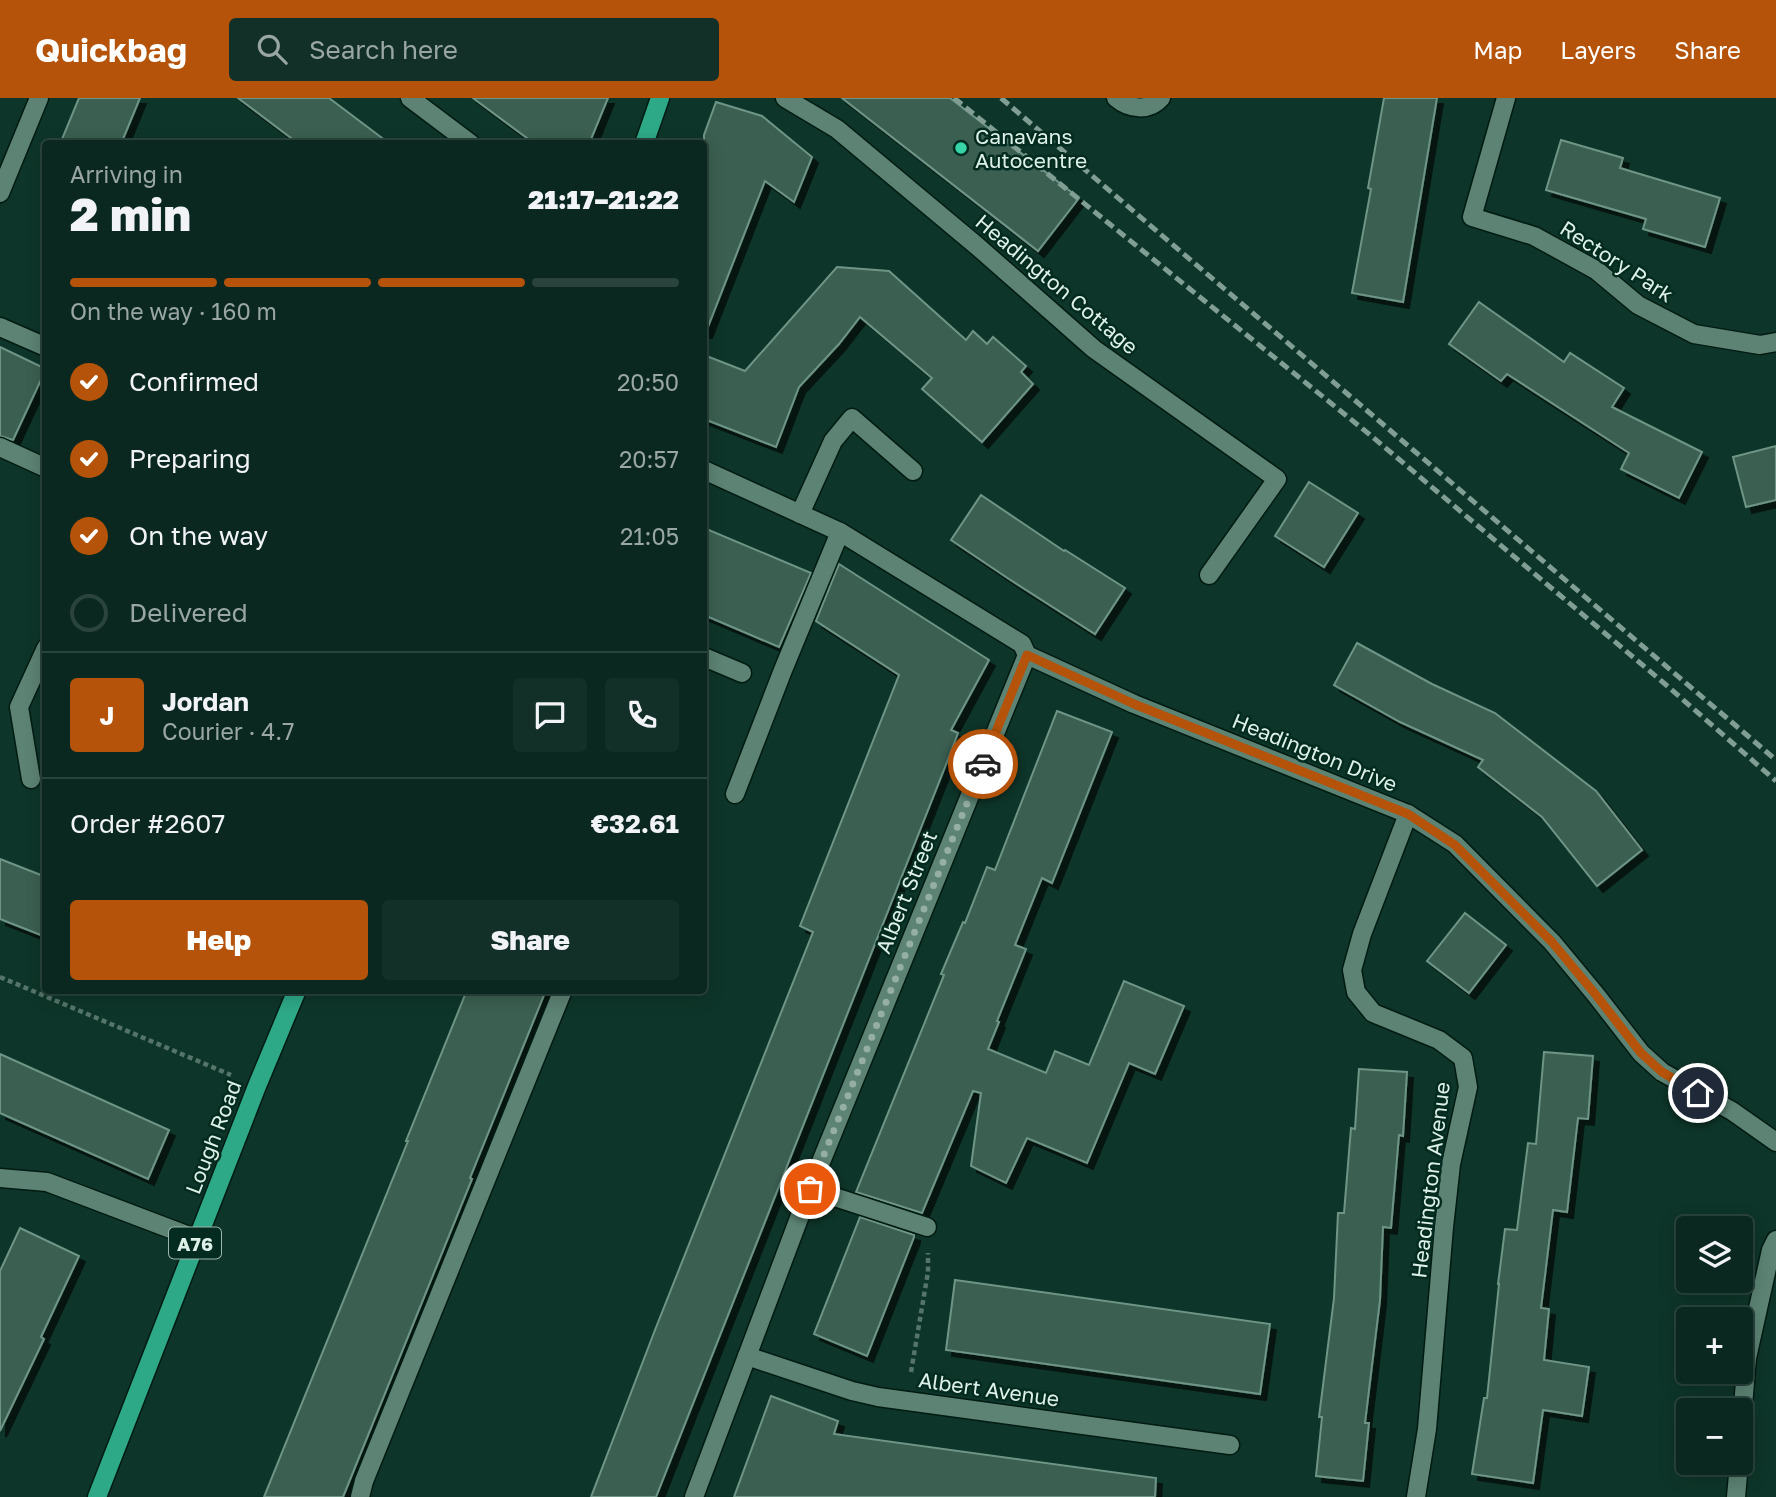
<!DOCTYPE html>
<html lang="en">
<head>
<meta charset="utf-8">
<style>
  body { margin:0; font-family:"Golos Text",sans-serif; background:#133028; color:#f1f3f6; height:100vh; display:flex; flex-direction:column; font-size:26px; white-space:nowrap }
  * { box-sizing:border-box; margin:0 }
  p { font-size:23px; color:#99a6a4 }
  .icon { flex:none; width:38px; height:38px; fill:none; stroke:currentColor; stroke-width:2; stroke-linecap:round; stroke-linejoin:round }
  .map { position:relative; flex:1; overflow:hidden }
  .sheet { position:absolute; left:42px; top:42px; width:665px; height:854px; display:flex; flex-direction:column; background:#0a281f; border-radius:7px; box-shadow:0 4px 18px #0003,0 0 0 2px #2a443d }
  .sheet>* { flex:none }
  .buttons { position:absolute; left:1676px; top:1118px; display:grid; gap:14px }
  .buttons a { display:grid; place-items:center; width:77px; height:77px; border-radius:7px; background:#0a281f; box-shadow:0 4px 18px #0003,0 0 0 2px #2a443d; font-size:35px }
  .pin { position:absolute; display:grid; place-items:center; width:60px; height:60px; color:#fff; margin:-30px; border:4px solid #fff; border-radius:50%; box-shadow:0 2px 7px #0007 }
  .courier { position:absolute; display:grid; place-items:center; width:70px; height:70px; margin:-35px; border:5px solid #b45309; border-radius:50%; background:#fff; color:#222; box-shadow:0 2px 9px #0007 }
  .summary em { font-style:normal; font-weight:800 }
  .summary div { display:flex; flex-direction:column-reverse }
  .summary { display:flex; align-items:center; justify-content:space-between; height:119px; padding:0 28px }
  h1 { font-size:46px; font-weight:800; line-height:52px }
  .bar { display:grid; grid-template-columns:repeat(4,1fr); gap:10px 7px; align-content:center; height:84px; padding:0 28px }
  .bar i { height:9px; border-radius:5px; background:#2a443d }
  .bar .current { background:#b45309 }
  .bar p { grid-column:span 4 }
  .line { display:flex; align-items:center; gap:18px; padding:0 28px; border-top:2px solid #2a443d }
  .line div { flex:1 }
  .round { display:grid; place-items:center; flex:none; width:74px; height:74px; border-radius:7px; background:#133028 }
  ol { padding:0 28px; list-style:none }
  li { display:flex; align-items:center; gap:21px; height:77px }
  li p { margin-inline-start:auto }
  li .icon { padding:7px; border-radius:50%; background:#b45309; color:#fff; stroke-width:4 }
  li:last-child { color:#99a6a4 }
  li i { width:38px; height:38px; border:4px solid #2a443d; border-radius:50% }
  .action { display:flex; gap:14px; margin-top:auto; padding:14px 28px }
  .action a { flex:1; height:80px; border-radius:7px; background:#b45309; color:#fff; font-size:28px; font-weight:800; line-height:80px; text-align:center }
  .action a+a { background:#133028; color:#f1f3f6 }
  header { display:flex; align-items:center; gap:42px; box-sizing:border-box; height:98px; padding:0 35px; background:#b45309; color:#fff }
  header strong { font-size:33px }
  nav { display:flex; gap:38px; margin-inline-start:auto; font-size:24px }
  .search { width:490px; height:63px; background:#133028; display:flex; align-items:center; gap:18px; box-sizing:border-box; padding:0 24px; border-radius:7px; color:#99a6a4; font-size:26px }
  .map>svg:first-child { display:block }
  .building { fill:#3a5f51; stroke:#6e9586; stroke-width:2; filter:url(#shadow) }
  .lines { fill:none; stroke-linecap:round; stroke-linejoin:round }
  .service-casing { stroke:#001b12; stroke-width:21 }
  .minor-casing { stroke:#001b12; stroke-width:21 }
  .primary-casing { stroke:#001b12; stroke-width:21 }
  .path { stroke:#55756a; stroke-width:4.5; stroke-dasharray:5 3.5; stroke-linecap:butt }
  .service { stroke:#5c8374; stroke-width:18 }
  .minor { stroke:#5c8374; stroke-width:18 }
  .primary { stroke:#2ea988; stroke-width:18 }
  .rail { stroke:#819e94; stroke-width:5; stroke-dasharray:10 5; stroke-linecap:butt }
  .done { stroke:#95afa5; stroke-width:7; stroke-dasharray:0 12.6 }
  .route { stroke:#b45309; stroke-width:9 }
  .poi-dot { fill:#36d4a7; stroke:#032b1f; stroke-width:2.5 }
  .labels { text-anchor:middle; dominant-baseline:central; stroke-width:5; stroke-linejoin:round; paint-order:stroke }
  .shield { fill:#032b1f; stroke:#9cb6ac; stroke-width:2 }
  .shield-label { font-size:19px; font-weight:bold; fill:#ddf1e8 }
  .poi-label { font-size:21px; fill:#ddf1e8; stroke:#032b1f; text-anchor:start }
  .street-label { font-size:21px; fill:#ddf1e8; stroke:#032b1f }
</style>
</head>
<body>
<header>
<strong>Quickbag</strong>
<div class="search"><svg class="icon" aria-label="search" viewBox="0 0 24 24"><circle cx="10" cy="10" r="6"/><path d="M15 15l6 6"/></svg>Search here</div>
<nav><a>Map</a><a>Layers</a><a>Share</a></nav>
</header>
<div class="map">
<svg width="1776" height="1399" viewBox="0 0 1776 1399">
  <defs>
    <filter id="shadow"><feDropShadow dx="6" dy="6" stdDeviation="0" flood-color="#0009"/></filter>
  </defs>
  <rect width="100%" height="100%" fill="#0e3529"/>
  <g class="building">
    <polygon points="79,0 140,0 121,46 60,46"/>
    <polygon points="238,0 329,0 390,46 299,46"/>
    <polygon points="473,0 608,0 589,46 535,46"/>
    <polygon points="842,0 950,0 1079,100 1038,153"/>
    <polygon points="1384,0 1437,0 1403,204 1352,195 1371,91 1368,90"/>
    <polygon points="716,4 762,18 812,59 794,104 765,83 706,234 704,234 704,37"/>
    <polygon points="1561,42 1623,60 1620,70 1720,100 1705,149 1643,131 1646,121 1546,92"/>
    <polygon points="837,169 889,173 966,242 973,233 987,246 993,239 1026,268 1021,274 1033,286 982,344 922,291 932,280 860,219 839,246 799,289 776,349 704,321 704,257 745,273"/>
    <polygon points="1479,204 1564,264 1570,255 1624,290 1612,309 1702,354 1679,400 1621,371 1629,355 1507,276 1501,283 1449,246"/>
    <polygon points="0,249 46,271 13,342 0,338"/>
    <polygon points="1776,348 1776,402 1746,409 1733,359"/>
    <polygon points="1309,384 1358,415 1324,469 1275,438"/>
    <polygon points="981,397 1064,453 1065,452 1125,490 1095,536 1009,481 951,442"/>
    <polygon points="704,430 811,475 779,549 704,517"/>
    <polygon points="839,466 989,562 951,632 958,635 949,659 656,1399 591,1399 655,1232 813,834 800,828 899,577 816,523"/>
    <polygon points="1357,545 1432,586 1495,615 1596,693 1642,752 1597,788 1542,719 1478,669 1483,662 1400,624 1334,587"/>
    <polygon points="1057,613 1112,634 1052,785 1042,780 1015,847 1026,851 997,923 999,924 988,951 1046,975 1055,953 1089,967 1124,883 1184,908 1155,976 1129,965 1087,1065 1027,1040 1006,1085 971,1068 981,995 973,993 922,1115 856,1094 944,877 941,876 963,824 965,825 987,769 995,772"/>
    <polygon points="0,761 46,779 46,839 0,821"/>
    <polygon points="1465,815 1506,847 1469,895 1427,863"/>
    <polygon points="467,892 546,892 470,1080 472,1081 343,1399 264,1399 408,1043 406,1043"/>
    <polygon points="1544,954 1593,958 1588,1021 1578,1020 1567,1114 1553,1112 1541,1210 1549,1211 1544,1262 1589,1269 1582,1318 1543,1312 1533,1385 1472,1376 1484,1300 1487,1300 1499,1186 1498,1186 1505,1131 1517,1132 1528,1045 1536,1046"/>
    <polygon points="0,956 169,1032 148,1081 0,1015"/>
    <polygon points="1359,971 1407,974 1403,1038 1399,1037 1391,1130 1383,1129 1380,1202 1365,1325 1369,1325 1363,1383 1316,1378 1322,1319 1319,1319 1334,1200 1338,1115 1344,1115 1351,1030 1355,1031"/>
    <polygon points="860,1119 914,1137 914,1139 867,1258 814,1236"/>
    <polygon points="20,1130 79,1158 41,1239 44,1241 0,1333 0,1173"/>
    <polygon points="955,1182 1270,1226 1260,1296 946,1252"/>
    <polygon points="771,1298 838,1323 834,1336 1156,1380 1155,1399 734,1399"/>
  </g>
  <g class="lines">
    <g class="service-casing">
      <g id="service">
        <polyline points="0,349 46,370"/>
        <polyline points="800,416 833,343 852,320 913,373"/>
        <polyline points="704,559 742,575"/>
        <polyline points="31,681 19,609 46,550"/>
        <polyline points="735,696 783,572 840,434"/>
        <polyline points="810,1091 927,1129"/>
        <polyline points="360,1399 364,1383 563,892"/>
      </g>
    </g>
    <g class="minor-casing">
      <g id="minor">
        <polyline points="410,0 471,46"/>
        <polyline points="785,0 837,31 977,148 1094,251 1277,381 1209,477"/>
        <path d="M1116,0C1129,11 1149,14 1161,0"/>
        <polyline points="1506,0 1472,119 1534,138 1596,172 1638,207 1694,236 1760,247 1776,244"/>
        <polyline points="0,95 39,0"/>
        <polyline points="0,229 46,249"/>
        <polyline points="1027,557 1134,606 1408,716 1455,746 1552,844 1596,897 1641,955 1662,974 1732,1013 1776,1044"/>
        <polyline points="1408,716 1362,836 1352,872 1356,894 1373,915 1439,942 1463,960 1468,989 1451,1066 1444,1129 1427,1331 1416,1399"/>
        <polyline points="0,1080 47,1084 197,1141"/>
        <polyline points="747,1258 852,1293 878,1299 1230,1347"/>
        <polyline points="1741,1332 1747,1260 1771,1152 1776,1142"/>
        <polyline points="694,1399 810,1091 1027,557 1022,546 840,434 704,372"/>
        <polyline points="1736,1399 1739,1365"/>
      </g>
    </g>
    <g class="primary-casing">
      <g id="primary">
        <polyline points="644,46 660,0"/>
        <polyline points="97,1399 257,988 297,892"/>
      </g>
    </g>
    <g class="path">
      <polyline points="0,879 231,977"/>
      <polyline points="911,1274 928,1174 928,1155"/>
    </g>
    <use href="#service" class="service"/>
    <use href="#minor" class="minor"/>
    <use href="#primary" class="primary"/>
    <g class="rail">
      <polyline points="954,0 1369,336 1665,586 1776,683"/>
      <polyline points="1001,0 1776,662"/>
    </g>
  </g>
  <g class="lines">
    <polyline class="done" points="810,1091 983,666"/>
    <polyline class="route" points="983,666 1027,557 1134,606 1408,716 1455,747 1552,844 1596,897 1641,955 1662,974 1698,995"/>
  </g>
  <circle class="poi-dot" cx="961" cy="50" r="7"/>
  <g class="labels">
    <rect class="shield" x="169" y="1129.5" width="52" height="31" rx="5"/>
    <g class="shield-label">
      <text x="195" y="1145">A76</text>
    </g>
    <g class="poi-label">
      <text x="975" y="38">Canavans<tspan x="975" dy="24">Autocentre</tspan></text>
    </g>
    <g class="street-label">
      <text transform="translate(1617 163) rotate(33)">Rectory Park</text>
      <text transform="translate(1057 186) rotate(40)">Headington Cottage</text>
      <text transform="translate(1315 654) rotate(22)">Headington Drive</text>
      <text transform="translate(906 794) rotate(-68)">Albert Street</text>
      <text transform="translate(213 1039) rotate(-69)">Lough Road</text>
      <text transform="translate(1430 1082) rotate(-83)">Headington Avenue</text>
      <text transform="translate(989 1291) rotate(8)">Albert Avenue</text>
    </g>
  </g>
</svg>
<div class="buttons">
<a><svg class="icon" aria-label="layers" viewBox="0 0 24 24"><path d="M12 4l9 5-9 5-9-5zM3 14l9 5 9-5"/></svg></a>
<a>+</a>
<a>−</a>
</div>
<div class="pin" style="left:810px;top:1091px;background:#ea580c"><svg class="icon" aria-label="bag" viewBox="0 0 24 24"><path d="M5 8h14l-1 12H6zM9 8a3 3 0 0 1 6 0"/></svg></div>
<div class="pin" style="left:1698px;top:995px;background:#1f2937"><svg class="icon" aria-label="home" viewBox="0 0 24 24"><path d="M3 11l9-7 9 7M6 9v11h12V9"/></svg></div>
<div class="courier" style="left:983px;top:666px"><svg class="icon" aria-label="car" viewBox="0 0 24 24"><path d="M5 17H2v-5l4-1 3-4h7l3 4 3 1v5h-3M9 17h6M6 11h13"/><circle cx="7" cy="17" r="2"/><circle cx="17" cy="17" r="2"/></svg></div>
<section class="sheet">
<div class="summary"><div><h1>2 min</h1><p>Arriving in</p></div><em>21:17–21:22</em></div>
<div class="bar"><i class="current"></i><i class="current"></i><i class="current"></i><i></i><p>On the way · 160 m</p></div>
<ol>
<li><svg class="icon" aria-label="check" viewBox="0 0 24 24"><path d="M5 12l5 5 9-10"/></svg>Confirmed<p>20:50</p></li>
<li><svg class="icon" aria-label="check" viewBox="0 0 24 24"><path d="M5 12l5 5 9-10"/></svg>Preparing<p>20:57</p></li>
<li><svg class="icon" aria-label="check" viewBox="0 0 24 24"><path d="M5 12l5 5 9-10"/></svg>On the way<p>21:05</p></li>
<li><i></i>Delivered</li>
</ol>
<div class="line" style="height:126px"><b class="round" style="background:#b45309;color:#fff">J</b><div><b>Jordan</b><p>Courier · 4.7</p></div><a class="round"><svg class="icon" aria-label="chat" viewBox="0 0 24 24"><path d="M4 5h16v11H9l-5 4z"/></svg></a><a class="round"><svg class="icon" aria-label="phone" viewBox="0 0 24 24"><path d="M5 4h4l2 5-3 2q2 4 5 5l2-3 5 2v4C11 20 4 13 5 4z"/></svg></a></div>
<div class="line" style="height:91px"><div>Order #2607</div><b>€32.61</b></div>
<div class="action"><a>Help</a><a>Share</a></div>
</section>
</div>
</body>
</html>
